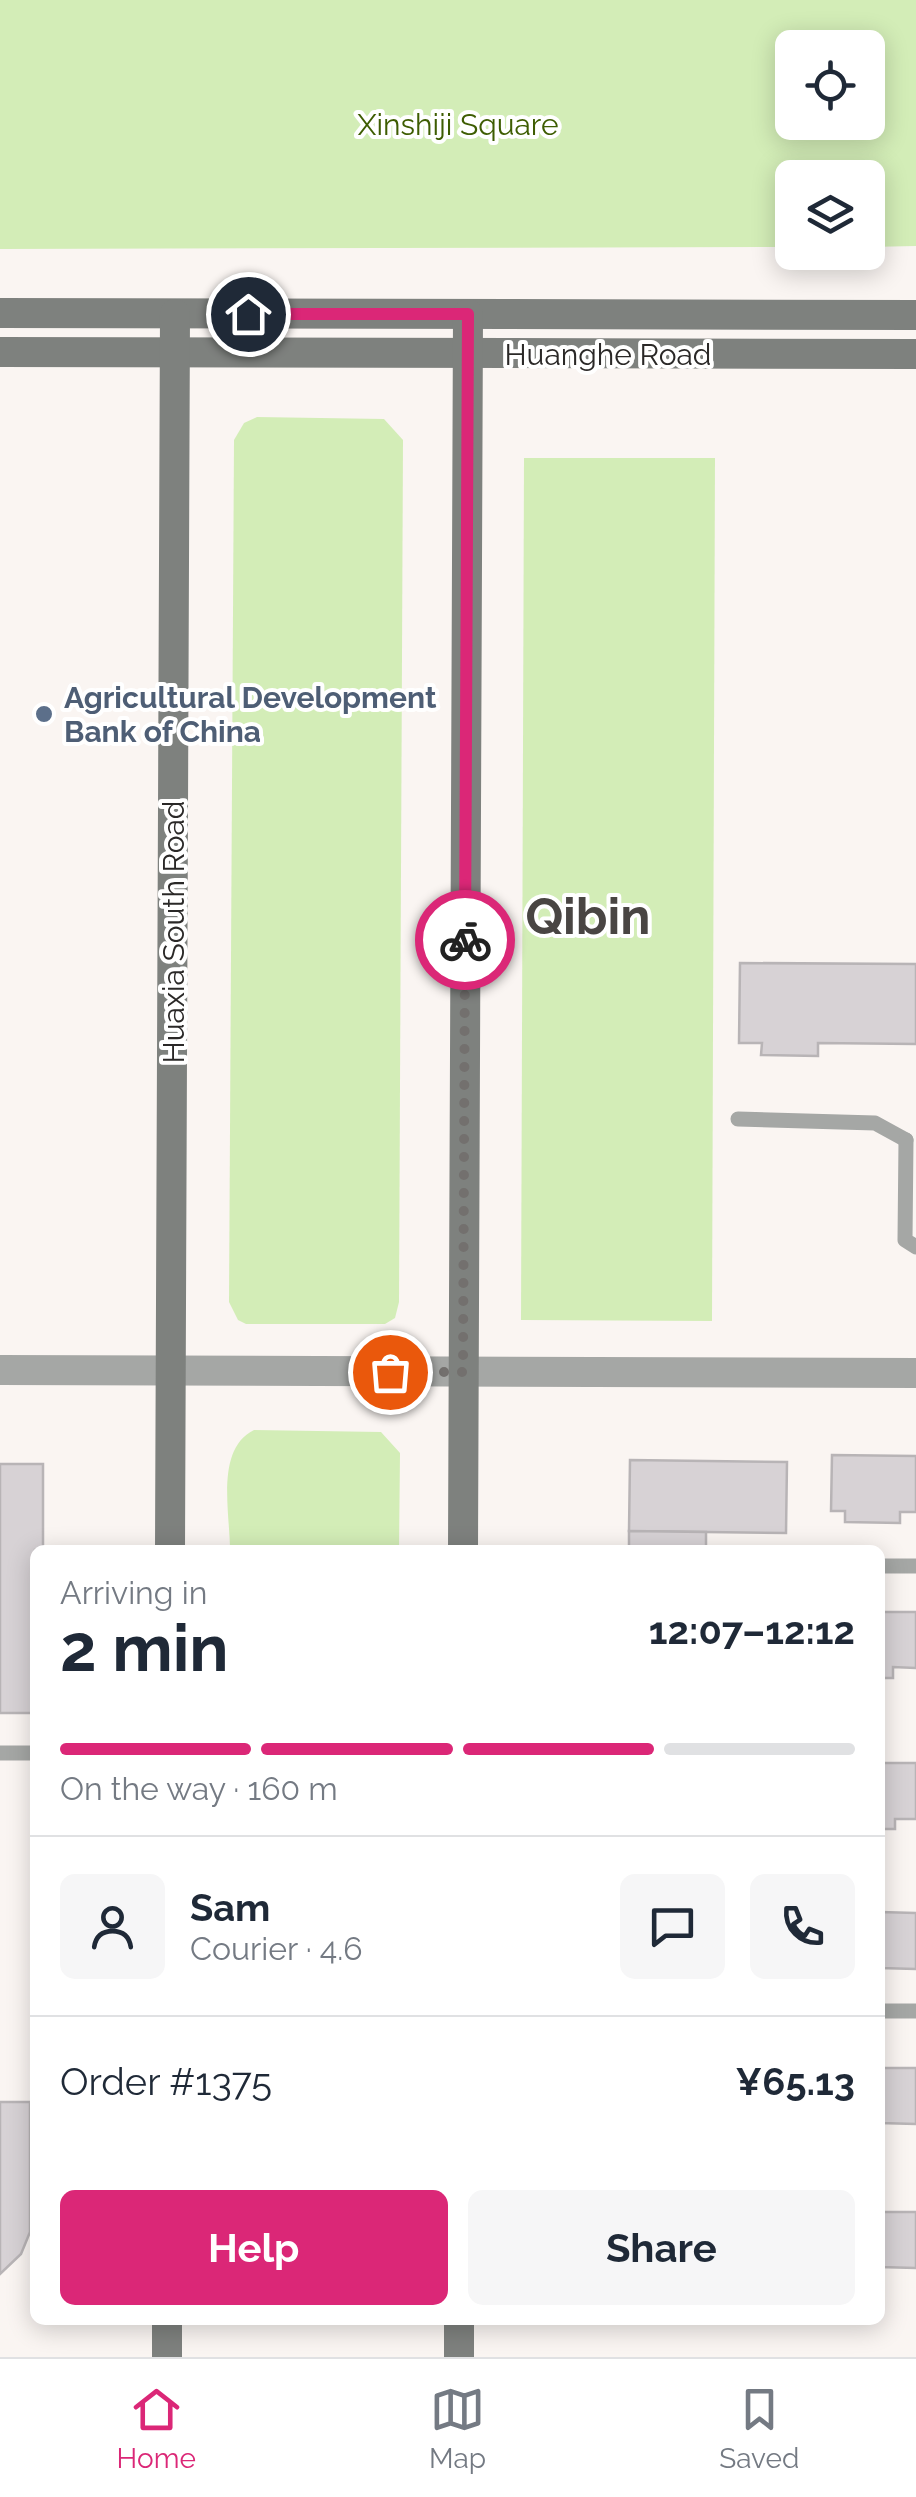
<!DOCTYPE html>
<html lang="en">
<head>
<meta charset="utf-8">
<style>
  body { margin:0; font-family:Raleway,sans-serif; background:#f6f6f7; color:#1f2937; height:100vh; display:flex; flex-direction:column; font-size:38px; white-space:nowrap }
  * { box-sizing:border-box; margin:0 }
  p { font-size:32px; color:#747a83 }
  .icon { flex:none; width:55px; height:55px; fill:none; stroke:currentColor; stroke-width:2; stroke-linecap:round; stroke-linejoin:round }
  .map { position:relative; flex:1; overflow:hidden }
  .side { position:absolute; left:30px; top:1545px; width:855px; height:780px; display:flex; flex-direction:column; background:#fff; border-radius:15px; box-shadow:0 5px 25px #0003 }
  .side>* { flex:none }
  .buttons { position:absolute; left:775px; top:30px; display:grid; gap:20px }
  .buttons a { display:grid; place-items:center; width:110px; height:110px; border-radius:15px; background:#fff; box-shadow:0 5px 25px #0003; font-size:50px }
  .pin { position:absolute; display:grid; place-items:center; width:85px; height:85px; color:#fff; margin:-42px; border:5px solid #fff; border-radius:50%; box-shadow:0 2px 10px #0007 }
  .courier { position:absolute; display:grid; place-items:center; width:100px; height:100px; margin:-50px; border:8px solid #db2777; border-radius:50%; background:#fff; color:#222; box-shadow:0 2px 12px #0007 }
  .head em { font-style:normal; font-weight:700 }
  .head div { display:flex; flex-direction:column-reverse }
  .head { display:flex; align-items:center; justify-content:space-between; height:170px; padding:0 30px }
  h1 { font-size:65px; font-weight:700; line-height:75px }
  .bar { display:grid; grid-template-columns:repeat(4,1fr); gap:15px 10px; align-content:center; height:120px; padding:0 30px }
  .bar i { height:12px; border-radius:8px; background:#e0e1e3 }
  .bar .active { background:#db2777 }
  .bar p { grid-column:span 4 }
  .line { display:flex; align-items:center; gap:25px; padding:0 30px; border-top:2px solid #e0e1e3 }
  .line div { flex:1 }
  .round { display:grid; place-items:center; flex:none; width:105px; height:105px; border-radius:15px; background:#f6f6f7 }
  .primary-button { display:flex; gap:20px; margin-top:auto; padding:20px 30px }
  .primary-button a { flex:1; height:115px; border-radius:15px; background:#db2777; color:#fff; font-size:40px; font-weight:700; line-height:115px; text-align:center }
  .primary-button a+a { background:#f6f6f7; color:#1f2937 }
  .menu { display:flex; justify-content:space-around; align-items:center; height:140px; border-top:2px solid #e0e1e3; background:#fff; font-size:28px; color:#747a83 }
  .menu a { display:grid; justify-items:center; gap:5px }
  .menu .active { color:#db2777 }
  .map>svg:first-child { display:block }
  .green { fill:#d3edb7; fill-rule:evenodd }
  .building { fill:#d7d2d5; stroke:#b8b4b6; stroke-width:2.5 }
  .lines { fill:none; stroke-linecap:round; stroke-linejoin:round }
  .lane { stroke:#a5a7a5; stroke-width:15 }
  .street { stroke:#a5a7a5; stroke-width:30 }
  .secondary { stroke:#7e817e; stroke-width:30 }
  .done { stroke:#73706e; stroke-width:10; stroke-dasharray:0 18 }
  .route { stroke:#db2777; stroke-width:12 }
  .service-dot { fill:#5c6f8a; stroke:#fff; stroke-width:4 }
  .labels { text-anchor:middle; dominant-baseline:central; stroke-width:8; stroke-linejoin:round; paint-order:stroke }
  .park-label { font-size:30px; fill:#3e5d02; stroke:#fff }
  .street-label { font-size:30px; fill:#2a2827; stroke:#fff }
  .service-label { font-size:30px; font-weight:bold; fill:#4e5e75; stroke:#fff; text-anchor:start }
  .town-label { font-size:50px; font-weight:bold; fill:#494543; stroke:#fff }
</style>
</head>
<body>
<div class="map">
<svg width="916" height="2357" viewBox="0 0 916 2357">
  <rect width="100%" height="100%" fill="#faf5f2"/>
  <g class="green">
    <path d="M0,0H916V246L868,247V178H792V247L0,249ZM792,48H868V122H792Z"/>
    <polygon points="257,417 384,419 403,440 399,1302 395,1318 385,1324 246,1324 238,1320 229,1302 234,440 244,423"/>
    <polygon points="524,458 715,458 712,1321 521,1320"/>
    <path d="M254,1430L381,1432L400,1453L399,1550H230C230,1513 215,1449 254,1430Z"/>
  </g>
  <g class="building">
    <polygon points="740,963 916,964 916,1044 818,1043 818,1056 761,1055 762,1043 739,1043"/>
    <polygon points="832,1455 916,1456 916,1512 900,1512 900,1523 845,1522 845,1511 831,1511"/>
    <polygon points="630,1460 787,1462 786,1533 629,1531"/>
    <polygon points="0,1464 43,1464 43,1550 35,1550 35,1713 0,1713"/>
    <polygon points="629,1531 706,1532 706,1550 629,1550"/>
    <polygon points="880,1612 916,1612 916,1668 893,1667 893,1678 880,1678"/>
    <polygon points="880,1763 916,1763 916,1819 895,1819 895,1829 880,1829"/>
    <polygon points="880,1912 916,1913 916,1969 880,1968"/>
    <polygon points="880,2068 916,2068 916,2124 880,2123"/>
    <polygon points="0,2102 30,2102 30,2232 21,2254 0,2274"/>
    <polygon points="880,2212 916,2212 916,2268 880,2267"/>
  </g>
  <g class="lines">
    <g class="lane">
      <polyline points="738,1119 875,1123 906,1140"/>
      <polyline points="906,1140 905,1240 916,1247"/>
      <polyline points="880,1566 916,1566"/>
      <polyline points="0,1753 35,1753"/>
      <polyline points="880,2011 916,2011"/>
    </g>
    <polyline class="street" points="0,1370 916,1373"/>
    <g class="secondary">
      <polyline points="0,313 916,315"/>
      <polyline points="0,352 916,354"/>
      <polyline points="170,1550 175,314"/>
      <polyline points="463,1550 468,314"/>
      <polyline points="167,2357 167,2320"/>
      <polyline points="459,2357 459,2320"/>
    </g>
  </g>
  <g class="lines">
    <polyline class="done" points="390,1372 463,1372 465,940"/>
    <polyline class="route" points="248,314 468,314 465,940"/>
  </g>
  <circle class="service-dot" cx="44" cy="714" r="10"/>
  <g class="labels">
    <g class="park-label">
      <text x="458" y="124">Xinshiji Square</text>
    </g>
    <g class="street-label">
      <text x="608" y="354">Huanghe Road</text>
      <text transform="translate(173 932) rotate(-90)">Huaxia South Road</text>
    </g>
    <g class="service-label">
      <text x="64" y="697">Agricultural Development<tspan x="64" dy="34">Bank of China</tspan></text>
    </g>
    <g class="town-label">
      <text x="588" y="916">Qibin</text>
    </g>
  </g>
</svg>
<div class="buttons">
<a><svg class="icon" aria-label="locate" viewBox="0 0 24 24"><circle cx="12" cy="12" r="6"/><path d="M12 2v4M12 18v4M2 12h4M18 12h4"/></svg></a>
<a><svg class="icon" aria-label="layers" viewBox="0 0 24 24"><path d="M12 4l9 5-9 5-9-5zM3 14l9 5 9-5"/></svg></a>
</div>
<div class="pin" style="left:390px;top:1372px;background:#ea580c"><svg class="icon" aria-label="bag" viewBox="0 0 24 24"><path d="M5 8h14l-1 12H6zM9 8a3 3 0 0 1 6 0"/></svg></div>
<div class="pin" style="left:248px;top:314px;background:#1f2937"><svg class="icon" aria-label="home" viewBox="0 0 24 24"><path d="M3 11l9-7 9 7M6 9v11h12V9"/></svg></div>
<div class="courier" style="left:465px;top:940px"><svg class="icon" aria-label="bike" viewBox="0 0 24 24"><circle cx="6" cy="16" r="4"/><circle cx="18" cy="16" r="4"/><path d="M6 16l4-8h5l3 8M10 8l3 8H6M13 5h3"/></svg></div>
<section class="side">
<div class="head"><div><h1>2 min</h1><p>Arriving in</p></div><em>12:07–12:12</em></div>
<div class="bar"><i class="active"></i><i class="active"></i><i class="active"></i><i></i><p>On the way · 160 m</p></div>
<div class="line" style="height:180px"><a class="round"><svg class="icon" aria-label="person" viewBox="0 0 24 24"><circle cx="12" cy="8" r="4"/><path d="M4 21q1-7 8-7t8 7"/></svg></a><div><b>Sam</b><p>Courier · 4.6</p></div><a class="round"><svg class="icon" aria-label="chat" viewBox="0 0 24 24"><path d="M4 5h16v11H9l-5 4z"/></svg></a><a class="round"><svg class="icon" aria-label="phone" viewBox="0 0 24 24"><path d="M5 4h4l2 5-3 2q2 4 5 5l2-3 5 2v4C11 20 4 13 5 4z"/></svg></a></div>
<div class="line" style="height:130px"><div>Order #1375</div><b>¥65.13</b></div>
<div class="primary-button"><a>Help</a><a>Share</a></div>
</section>
</div>
<nav class="menu">
<a class="active"><svg class="icon" aria-label="home" viewBox="0 0 24 24"><path d="M3 11l9-7 9 7M6 9v11h12V9"/></svg>Home</a>
<a><svg class="icon" aria-label="map" viewBox="0 0 24 24"><path d="M3 6l6-2 6 2 6-2v14l-6 2-6-2-6 2zM9 4v14M15 6v14"/></svg>Map</a>
<a><svg class="icon" aria-label="saved" viewBox="0 0 24 24"><path d="M7 4h10v16l-5-4-5 4z"/></svg>Saved</a>
</nav>
</body>
</html>
